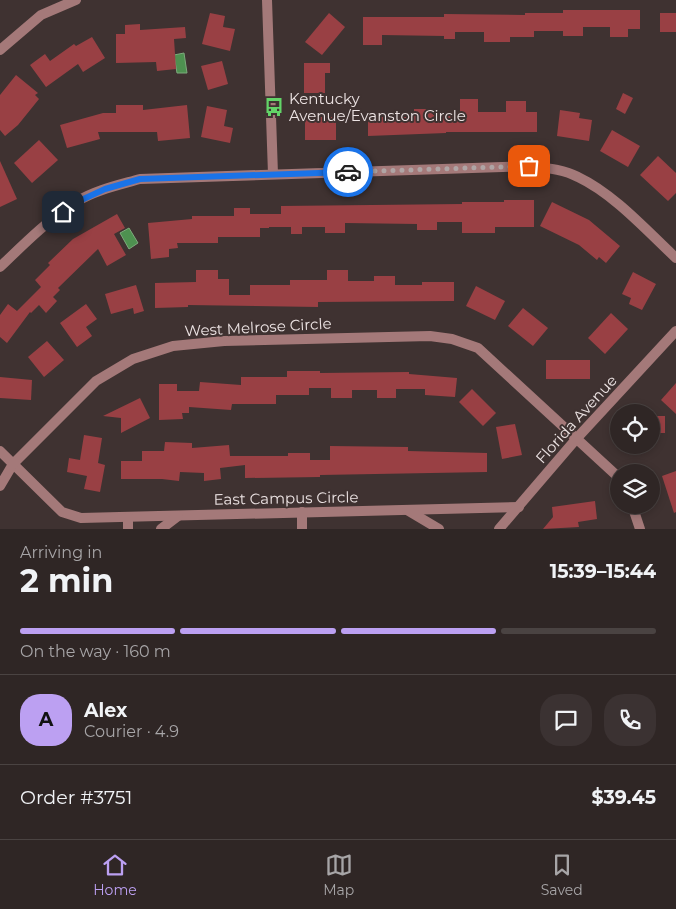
<!DOCTYPE html>
<html lang="en">
<head>
<meta charset="utf-8">
<style>
  body { margin:0; font-family:Montserrat,sans-serif; background:#3b3232; color:#f1f3f6; height:100vh; display:flex; flex-direction:column; font-size:19px; white-space:nowrap }
  * { box-sizing:border-box; margin:0 }
  p { font-size:16px; color:#a7a5a7 }
  .icon { flex:none; width:28px; height:28px; fill:none; stroke:currentColor; stroke-width:2; stroke-linecap:round; stroke-linejoin:round }
  .map { position:relative; height:529px; overflow:hidden }
  .side { display:flex; flex-direction:column; background:#2f2625; flex:1 }
  .side>* { flex:none }
  .buttons { position:absolute; left:610px; top:404px; display:grid; gap:10px }
  .buttons a { display:grid; place-items:center; width:50px; height:50px; border-radius:50%; background:#2f2625; box-shadow:0 2px 8px #0003,0 0 0 1px #4a4342; font-size:25px }
  .pin { position:absolute; display:grid; place-items:center; width:42px; height:42px; color:#fff; margin:-21px; border-radius:10px; box-shadow:0 2px 8px #0006 }
  .courier { position:absolute; display:grid; place-items:center; width:50px; height:50px; margin:-25px; border:4px solid #1a73e8; border-radius:50%; background:#fff; color:#222; box-shadow:0 1px 6px #0007 }
  .overview em { font-style:normal; font-weight:700 }
  .overview div { display:flex; flex-direction:column-reverse }
  .overview { display:flex; align-items:center; justify-content:space-between; height:85px; padding:0 20px }
  h1 { font-size:32px; font-weight:700; line-height:38px }
  .bar { display:grid; grid-template-columns:repeat(4,1fr); gap:8px 5px; align-content:center; height:60px; padding:0 20px }
  .bar i { height:6px; border-radius:4px; background:#4a4342 }
  .bar .active { background:#bca0f2 }
  .bar p { grid-column:span 4 }
  .line { display:flex; align-items:center; gap:12px; padding:0 20px; border-top:1px solid #4a4342 }
  .line div { flex:1 }
  .round { display:grid; place-items:center; flex:none; width:52px; height:52px; border-radius:20px; background:#3b3232 }
  .dock { display:flex; justify-content:space-around; align-items:center; height:70px; border-top:1px solid #4a4342; background:#2f2625; font-size:14px; color:#a7a5a7 }
  .dock a { display:grid; justify-items:center; gap:2px }
  .dock .active { color:#bca0f2 }
  .map>svg:first-child { display:block }
  .water { fill:#4e9150; stroke:#7daa7c }
  .building { fill:#994044 }
  .lines { fill:none; stroke-linecap:round; stroke-linejoin:round }
  .street { stroke:#a47979; stroke-width:10 }
  .done { stroke:#afa5a5; stroke-width:5; stroke-dasharray:0 9 }
  .route { stroke:#1a73e8; stroke-width:6 }
  .labels { text-anchor:middle; dominant-baseline:central; stroke-width:4; stroke-linejoin:round; paint-order:stroke }
  .poi-label { font-size:15px; fill:#ece3e3; stroke:#3f3231; text-anchor:start }
  .street-label { font-size:15px; fill:#ece3e3; stroke:#3f3231 }
</style>
</head>
<body>
<div class="map">
<svg width="676" height="529" viewBox="0 0 676 529">
  <rect width="100%" height="100%" fill="#3f3231"/>
  <g class="water">
    <polygon points="184,53 187,73 177,73 174,55"/>
    <polygon points="129,228 138,243 129,249 120,233"/>
  </g>
  <g class="building">
    <polygon points="563,10 640,10 640,29 628,29 628,37 610,37 610,27 583,27 583,36 563,36 563,31 534,31 534,37 510,37 510,42 484,42 484,32 455,32 455,39 444,39 444,36 382,35 382,45 363,45 363,17 444,17 444,14 525,15 525,13 563,13"/>
    <polygon points="210,13 225,16 223,27 235,29 230,51 202,44"/>
    <polygon points="329,13 345,27 322,55 305,42"/>
    <rect x="660" y="13" width="16" height="19"/>
    <polygon points="140,24 140,30 185,27 186,38 174,39 176,69 157,71 156,62 116,63 116,34 125,34 125,25"/>
    <polygon points="92,37 105,58 83,72 78,64 46,87 30,65 45,54 50,61 74,44 76,46"/>
    <polygon points="222,61 228,84 208,90 201,66"/>
    <polygon points="304,63 330,63 330,73 325,73 325,93 304,93"/>
    <polygon points="16,75 38,93 35,95 39,99 18,125 5,136 0,130 0,95"/>
    <polygon points="623,93 633,98 625,114 616,109"/>
    <polygon points="460,99 478,99 478,112 506,112 506,101 526,101 526,112 537,112 537,132 446,132 446,133 368,136 368,117 414,117 414,109 433,109 433,115 460,115"/>
    <polygon points="116,105 143,105 143,110 187,105 190,138 158,141 157,132 98,132 100,139 67,148 60,125 103,113 116,113"/>
    <polygon points="207,106 227,110 224,126 233,128 230,143 201,137"/>
    <polygon points="560,110 580,113 579,118 592,120 589,141 557,136"/>
    <rect x="305" y="117" width="31" height="23"/>
    <polygon points="612,130 640,146 628,167 600,151"/>
    <polygon points="39,140 58,160 32,183 14,163"/>
    <polygon points="658,156 676,173 676,193 668,201 640,175"/>
    <polygon points="0,161 17,199 0,207"/>
    <polygon points="504,200 534,200 534,227 495,227 495,233 462,233 462,222 437,222 437,230 417,230 417,224 345,223 345,233 325,233 325,227 302,227 302,234 291,234 291,227 269,227 269,228 260,228 260,237 218,237 218,243 177,243 178,248 169,249 169,257 151,259 148,223 192,219 192,216 234,216 234,208 250,208 250,214 281,214 281,206 462,204 462,202 504,202"/>
    <polygon points="552,202 589,220 620,246 606,263 599,257 597,260 579,245 540,226"/>
    <polygon points="117,214 125,228 114,234 126,255 107,266 98,249 58,288 60,290 53,297 57,301 46,313 39,305 31,313 30,312 7,343 0,337 0,315 8,304 17,311 41,287 35,280 50,265 48,263 73,239"/>
    <polygon points="196,270 218,270 218,279 229,279 229,295 250,295 250,285 290,285 290,280 327,280 327,270 348,270 348,281 374,281 374,276 395,276 395,285 422,285 422,282 454,282 454,301 318,302 318,307 188,305 188,307 155,308 155,283 196,282"/>
    <polygon points="633,272 656,284 642,310 629,304 631,298 622,294"/>
    <polygon points="136,285 144,311 134,314 133,308 111,314 105,294"/>
    <polygon points="476,286 505,301 495,320 466,306"/>
    <polygon points="86,304 97,319 86,327 92,336 77,347 60,323"/>
    <polygon points="523,308 548,328 533,346 508,326"/>
    <polygon points="611,313 628,329 605,354 588,338"/>
    <polygon points="47,341 64,360 44,377 28,357"/>
    <rect x="546" y="360" width="44" height="19"/>
    <polygon points="287,371 320,371 320,373 409,372 409,374 457,378 455,397 425,395 425,389 396,389 396,398 377,398 377,390 352,390 352,398 331,398 331,388 309,388 309,395 276,395 276,404 232,404 231,410 189,407 189,413 182,413 183,419 159,420 159,384 177,384 177,391 199,391 200,382 241,385 241,377 287,377"/>
    <polygon points="0,377 32,380 31,400 0,398"/>
    <polygon points="676,383 676,414 661,400"/>
    <polygon points="472,389 496,413 483,426 459,402"/>
    <polygon points="140,398 150,418 121,433 121,418 103,416"/>
    <rect x="651" y="416" width="14" height="17"/>
    <polygon points="515,424 522,455 502,459 496,427"/>
    <polygon points="84,435 102,438 98,463 105,465 100,492 84,489 87,476 67,472 69,458 80,460"/>
    <polygon points="165,442 192,443 192,448 229,445 230,456 288,456 288,453 310,453 310,460 330,460 330,446 408,447 408,451 487,453 487,472 320,475 320,477 245,478 245,465 220,468 221,479 204,481 204,473 180,472 179,481 162,479 121,479 121,461 142,461 142,451 164,451"/>
    <polygon points="676,471 676,512 674,513 662,476"/>
    <polygon points="595,501 597,519 578,522 579,527 543,529 553,517 552,507"/>
  </g>
  <g class="lines">
    <g class="street">
      <polyline points="267,0 273,174"/>
      <polyline points="0,50 41,15 76,0"/>
      <path d="M0,267C24,244 48,220 76,202C95,190 119,185 140,179L529,166C546,168 563,169 578,177C614,194 647,231 676,258"/>
      <polyline points="0,451 62,512 81,518 519,507"/>
      <polyline points="0,486 13,464 96,381 133,359 173,346 224,341 430,336 452,339 478,348 616,475 619,480"/>
      <polyline points="632,505 640,529"/>
      <polyline points="407,510 439,529"/>
      <polyline points="302,512 302,529"/>
      <polyline points="128,517 128,529"/>
      <polyline points="161,529 178,516"/>
      <polyline points="499,529 577,438 676,331"/>
    </g>
  </g>
  <g class="lines">
    <polyline class="done" points="348,172 529,166"/>
    <polyline class="route" points="63,212 77,202 105,189 140,179 348,172"/>
  </g>
  <defs>
    <g id="bus-bare" transform="scale(1.5)"><path d="M-5-6H5V4H4V6H2V4H-2V6H-4V4H-5ZM-3.5-4V0h7V-4ZM-3.5 1.2v1.5H-2V1.2ZM2 1.2v1.5H3.5V1.2Z" fill="#63d468" stroke="#3f3231" stroke-width="2.5" paint-order="stroke"/></g>
  </defs>
  <g fill-rule="evenodd">
    <use href="#bus-bare" x="274" y="107"/>
  </g>
  <g class="labels">
    <g class="poi-label">
      <text x="289" y="98">Kentucky<tspan x="289" dy="17">Avenue/Evanston Circle</tspan></text>
    </g>
    <g class="street-label">
      <text transform="translate(258 327) rotate(-3)">West Melrose Circle</text>
      <text transform="translate(576 419) rotate(-48)">Florida Avenue</text>
      <text transform="translate(286 498) rotate(-1)">East Campus Circle</text>
    </g>
  </g>
</svg>
<div class="buttons">
<a><svg class="icon" aria-label="locate" viewBox="0 0 24 24"><circle cx="12" cy="12" r="6"/><path d="M12 2v4M12 18v4M2 12h4M18 12h4"/></svg></a>
<a><svg class="icon" aria-label="layers" viewBox="0 0 24 24"><path d="M12 4l9 5-9 5-9-5zM3 14l9 5 9-5"/></svg></a>
</div>
<div class="pin" style="left:529px;top:166px;background:#ea580c"><svg class="icon" aria-label="bag" viewBox="0 0 24 24"><path d="M5 8h14l-1 12H6zM9 8a3 3 0 0 1 6 0"/></svg></div>
<div class="pin" style="left:63px;top:212px;background:#1f2937"><svg class="icon" aria-label="home" viewBox="0 0 24 24"><path d="M3 11l9-7 9 7M6 9v11h12V9"/></svg></div>
<div class="courier" style="left:348px;top:172px"><svg class="icon" aria-label="car" viewBox="0 0 24 24"><path d="M5 17H2v-5l4-1 3-4h7l3 4 3 1v5h-3M9 17h6M6 11h13"/><circle cx="7" cy="17" r="2"/><circle cx="17" cy="17" r="2"/></svg></div>
</div>
<section class="side">
<div class="overview"><div><h1>2 min</h1><p>Arriving in</p></div><em>15:39–15:44</em></div>
<div class="bar"><i class="active"></i><i class="active"></i><i class="active"></i><i></i><p>On the way · 160 m</p></div>
<div class="line" style="height:90px"><b class="round" style="background:#bca0f2;color:#111">A</b><div><b>Alex</b><p>Courier · 4.9</p></div><a class="round"><svg class="icon" aria-label="chat" viewBox="0 0 24 24"><path d="M4 5h16v11H9l-5 4z"/></svg></a><a class="round"><svg class="icon" aria-label="phone" viewBox="0 0 24 24"><path d="M5 4h4l2 5-3 2q2 4 5 5l2-3 5 2v4C11 20 4 13 5 4z"/></svg></a></div>
<div class="line" style="height:65px"><div>Order #3751</div><b>$39.45</b></div>
</section>
<nav class="dock">
<a class="active"><svg class="icon" aria-label="home" viewBox="0 0 24 24"><path d="M3 11l9-7 9 7M6 9v11h12V9"/></svg>Home</a>
<a><svg class="icon" aria-label="map" viewBox="0 0 24 24"><path d="M3 6l6-2 6 2 6-2v14l-6 2-6-2-6 2zM9 4v14M15 6v14"/></svg>Map</a>
<a><svg class="icon" aria-label="saved" viewBox="0 0 24 24"><path d="M7 4h10v16l-5-4-5 4z"/></svg>Saved</a>
</nav>
</body>
</html>
